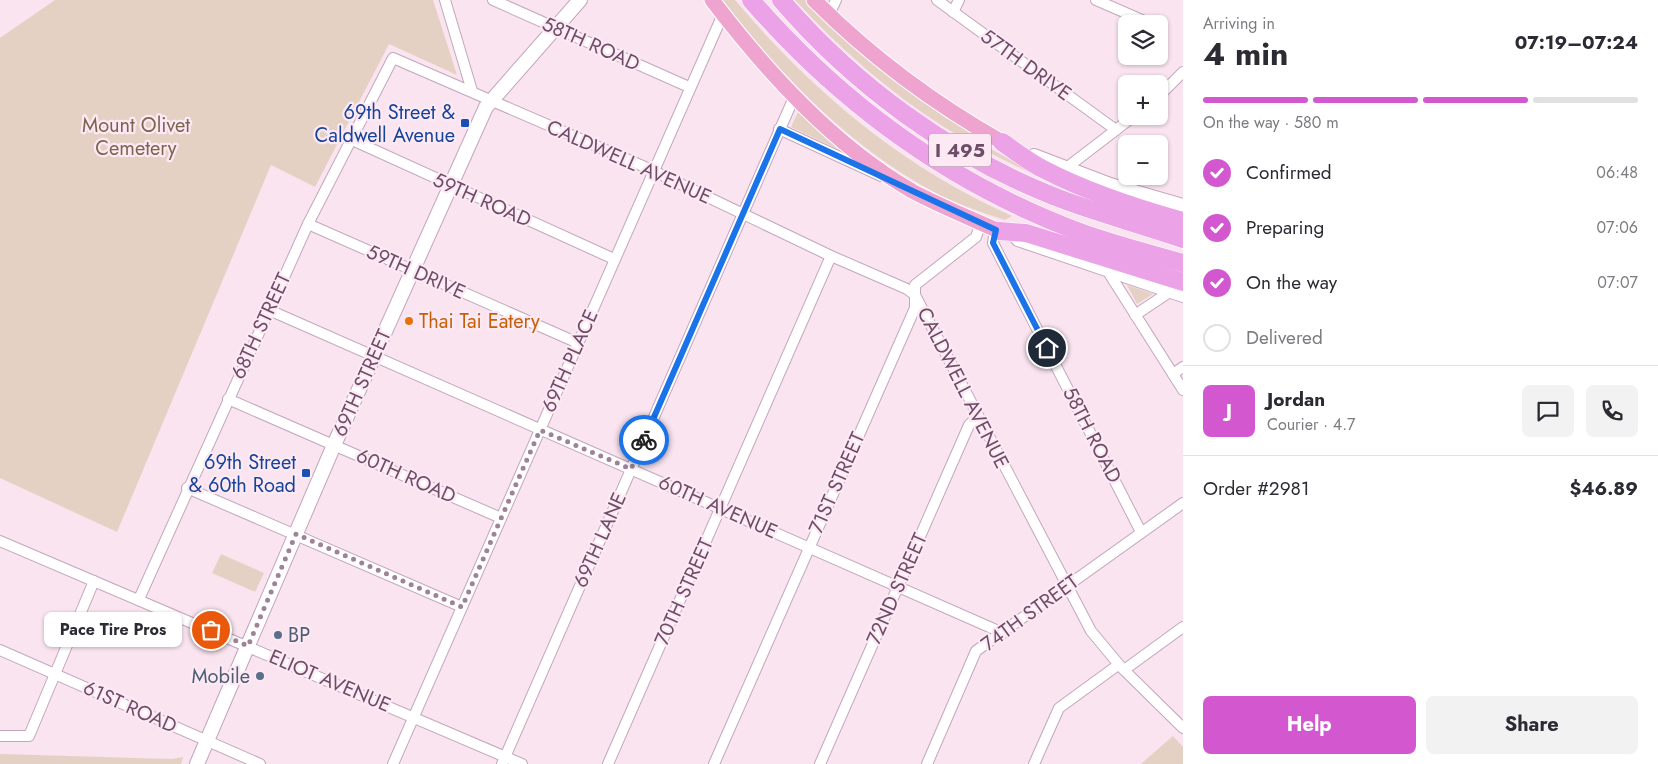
<!DOCTYPE html>
<html lang="en">
<head>
<meta charset="utf-8">
<style>
  body { margin:0; font-family:Jost,sans-serif; background:#f2f2f3; color:#2b2b33; height:100vh; display:flex; flex-direction:column; font-size:19px; white-space:nowrap }
  * { box-sizing:border-box; margin:0 }
  p { font-size:16px; color:#7c7c81 }
  .icon { flex:none; width:28px; height:28px; fill:none; stroke:currentColor; stroke-width:2; stroke-linecap:round; stroke-linejoin:round }
  .map { position:relative; flex:1; overflow:hidden }
  .sheet { display:flex; flex-direction:column; background:#fff; width:475px }
  .sheet>* { flex:none }
  .buttons { position:absolute; left:1118px; top:15px; display:grid; gap:10px }
  .buttons a { display:grid; place-items:center; width:50px; height:50px; border-radius:8px; background:#fff; box-shadow:0 1px 4px #0004; font-size:25px }
  .pin { position:absolute; display:grid; place-items:center; width:42px; height:42px; color:#fff; margin:-21px; border:2px solid #fff; border-radius:50%; box-shadow:0 1px 5px #0007 }
  .courier { position:absolute; display:grid; place-items:center; width:50px; height:50px; margin:-25px; border:4px solid #1a73e8; border-radius:50%; background:#fff; color:#222; box-shadow:0 1px 6px #0007 }
  .bubble { position:absolute; height:35px; border-radius:8px; background:#fff; box-shadow:0 1px 4px #0004; font-size:16px; font-weight:700; line-height:35px; text-align:center }
  .head em { font-style:normal; font-weight:700 }
  .head div { display:flex; flex-direction:column-reverse }
  .head { display:flex; align-items:center; justify-content:space-between; height:85px; padding:0 20px }
  h1 { font-size:32px; font-weight:700; line-height:38px }
  .bar { display:grid; grid-template-columns:repeat(4,1fr); gap:8px 5px; align-content:center; height:60px; padding:0 20px }
  .bar i { height:6px; border-radius:4px; background:#e1e1e2 }
  .bar .selected { background:#d358d0 }
  .bar p { grid-column:span 4 }
  .line { display:flex; align-items:center; gap:12px; padding:0 20px; border-top:1px solid #e1e1e2 }
  .line div { flex:1 }
  .round { display:grid; place-items:center; flex:none; width:52px; height:52px; border-radius:8px; background:#f2f2f3 }
  ol { padding:0 20px; list-style:none }
  li { display:flex; align-items:center; gap:15px; height:55px }
  li p { margin-inline-start:auto }
  li .icon { padding:5px; border-radius:50%; background:#d358d0; color:#fff; stroke-width:4 }
  li:last-child { color:#7c7c81 }
  li i { width:28px; height:28px; border:2px solid #e1e1e2; border-radius:50% }
  .action { display:flex; gap:10px; margin-top:auto; padding:10px 20px }
  .action a { flex:1; height:58px; border-radius:8px; background:#d358d0; color:#fff; font-size:20px; font-weight:700; line-height:58px; text-align:center }
  .action a+a { background:#f2f2f3; color:#2b2b33 }
  main { display:flex; flex:1; min-height:0 }
  .map>svg:first-child { display:block }
  .green { fill:#e4d1c4 }
  .lines { fill:none; stroke-linecap:round; stroke-linejoin:round }
  .street-casing { stroke:#c3a7bc; stroke-width:12 }
  .secondary-casing { stroke:#c4a4bc; stroke-width:16 }
  .primary-casing { stroke:#fff; stroke-width:17 }
  .highway-casing { stroke:#fff; stroke-width:19 }
  .street { stroke:#fff; stroke-width:10 }
  .secondary { stroke:#fff; stroke-width:14 }
  .primary { stroke:#efa4cf; stroke-width:15 }
  .highway { stroke:#eba2e6; stroke-width:18 }
  .done { stroke:#9f8298; stroke-width:5; stroke-dasharray:0 9 }
  .route { stroke:#1a73e8; stroke-width:6 }
  .transit-dot { fill:#1a4fb4; stroke:#fce9f4; stroke-width:2 }
  .food-dot { fill:#e8710a; stroke:#fce9f4; stroke-width:2 }
  .service-dot { fill:#5c6f8a; stroke:#fce9f4; stroke-width:2 }
  .labels { text-anchor:middle; dominant-baseline:central; stroke-width:4.5; stroke-linejoin:round; paint-order:stroke }
  .shield { fill:#fce9f4; stroke:#997c92; stroke-width:1 }
  .shield-label { font-size:19px; font-weight:bold; fill:#6e4d68 }
  .street-label { font-size:20px; fill:#6e4d68; stroke:#fce9f4 }
  .transit-label { font-size:20px; fill:#164399; stroke:#fce9f4; text-anchor:end }
  .park-label { font-size:20px; fill:#7d654d; stroke:#fce9f4 }
  .food-label { font-size:20px; fill:#c56008; stroke:#fce9f4; text-anchor:start }
  .service-label { font-size:20px; fill:#4e5e75; stroke:#fce9f4; text-anchor:start }
</style>
</head>
<body>
<main>
<div class="map">
<svg width="1183" height="764" viewBox="0 0 1183 764">
  <rect width="100%" height="100%" fill="#f9e4f0"/>
  <g class="green">
    <polygon points="55,0 433,0 457,75 389,44 315,187 271,165 117,532 0,478 0,38"/>
    <path d="M723,0H735C813,92 901,166 1012,216L1005,220C981,212 956,204 934,192C850,147 780,75 723,0Z"/>
    <path d="M795,0H806L886,73L981,140L984,145L1046,180C1011,164 976,147 944,127C889,92 839,48 795,0Z"/>
    <polygon points="798,112 838,149 791,127"/>
    <polygon points="1127,285 1153,294 1137,304"/>
    <polygon points="221,554 264,573 255,592 212,573"/>
    <polygon points="1173,736 1183,747 1183,764 1141,764"/>
    <polygon points="0,754 172,759 183,757 181,764 0,764"/>
  </g>
  <g class="lines">
    <g class="street-casing">
      <g id="street">
        <polyline points="445,0 472,91"/>
        <polyline points="493,0 689,87"/>
        <polyline points="937,0 1116,130"/>
        <polyline points="1096,0 1142,20"/>
        <polyline points="953,12 959,0"/>
        <polyline points="829,15 836,0"/>
        <polyline points="1159,96 1183,72"/>
        <polyline points="779,129 881,176"/>
        <polyline points="350,139 614,259"/>
        <polyline points="1065,169 1134,116"/>
        <polyline points="308,224 578,343"/>
        <polyline points="995,230 993,243 1141,532"/>
        <polyline points="1107,270 1183,390"/>
        <polyline points="269,310 1003,633"/>
        <polyline points="1135,315 1171,291"/>
        <polyline points="1173,374 1183,367"/>
        <polyline points="228,399 501,518"/>
        <polyline points="187,488 462,607"/>
        <polyline points="0,541 522,764"/>
        <polyline points="139,599 308,224 393,58 645,167 831,256 907,289 915,295 1091,631 1121,667 1183,728"/>
        <polyline points="0,650 260,764"/>
        <polyline points="1124,670 1183,627"/>
        <polyline points="0,736 29,736 94,581"/>
        <polyline points="393,764 723,14"/>
        <polyline points="502,764 795,95"/>
        <polyline points="608,764 831,256"/>
        <polyline points="714,764 915,308 915,285 976,237 981,223"/>
        <polyline points="820,764 969,425 978,416"/>
        <polyline points="927,764 976,651 1183,503"/>
        <polyline points="1034,764 1059,708 1118,665"/>
      </g>
    </g>
    <g class="secondary-casing">
      <g id="secondary">
        <polyline points="1034,156 1110,185 1183,206"/>
        <polyline points="1018,239 1183,295"/>
        <polyline points="197,764 334,445 486,107 580,0"/>
      </g>
    </g>
    <g class="primary-casing">
      <g id="primary">
        <path d="M712,0C767,72 833,145 912,191C940,206 970,218 999,231"/>
        <path d="M814,0C870,56 933,103 1002,142"/>
      </g>
    </g>
    <g class="highway-casing">
      <g id="highway">
        <path d="M751,0C842,105 954,186 1085,234C1117,245 1150,254 1183,263"/>
        <path d="M781,0C854,85 948,154 1053,196C1096,213 1140,224 1183,239"/>
        <path d="M1002,142C1015,151 1029,162 1043,169C1087,192 1136,208 1183,221"/>
        <polyline points="999,231 1026,233 1183,282"/>
      </g>
    </g>
    <use href="#street" class="street"/>
    <use href="#secondary" class="secondary"/>
    <use href="#primary" class="primary"/>
    <use href="#highway" class="highway"/>
  </g>
  <g class="lines">
    <polyline class="done" points="211,630 248,646 296,534 462,607 540,430 631,469 644,440"/>
    <polyline class="route" points="644,440 780,129 996,230 993,243 1047,348"/>
  </g>
  <g class="transit-dot">
    <rect x="460" y="118" width="10" height="10" rx="2.5"/>
    <rect x="301" y="468" width="10" height="10" rx="2.5"/>
  </g>
  <circle class="food-dot" cx="409" cy="321" r="5"/>
  <g class="service-dot">
    <circle cx="278" cy="635" r="5"/>
    <circle cx="260" cy="676" r="5"/>
  </g>
  <g class="labels">
    <rect class="shield" x="929" y="133.5" width="62" height="33" rx="4"/>
    <g class="shield-label">
      <text x="960" y="150">I 495</text>
    </g>
    <g class="street-label">
      <text transform="translate(591 44) rotate(24)">58TH ROAD</text>
      <text transform="translate(1026 65) rotate(36)">57TH DRIVE</text>
      <text transform="translate(629 162) rotate(24)">CALDWELL AVENUE</text>
      <text transform="translate(482 200) rotate(24)">59TH ROAD</text>
      <text transform="translate(416 272) rotate(24)">59TH DRIVE</text>
      <text transform="translate(261 326) rotate(-65)">68TH STREET</text>
      <text transform="translate(570 361) rotate(-66)">69TH PLACE</text>
      <text transform="translate(362 383) rotate(-66)">69TH STREET</text>
      <text transform="translate(963 388) rotate(63)">CALDWELL AVENUE</text>
      <text transform="translate(1092 435) rotate(63)">58TH ROAD</text>
      <text transform="translate(406 476) rotate(24)">60TH ROAD</text>
      <text transform="translate(837 483) rotate(-66)">71ST STREET</text>
      <text transform="translate(718 507) rotate(24)">60TH AVENUE</text>
      <text transform="translate(600 540) rotate(-66)">69TH LANE</text>
      <text transform="translate(897 589) rotate(-66)">72ND STREET</text>
      <text transform="translate(684 592) rotate(-66)">70TH STREET</text>
      <text transform="translate(1030 613) rotate(-36)">74TH STREET</text>
      <text transform="translate(330 681) rotate(23)">ELIOT AVENUE</text>
      <text transform="translate(130 707) rotate(24)">61ST ROAD</text>
    </g>
    <g class="transit-label">
      <text x="455" y="112">69th Street &amp;<tspan x="455" dy="23">Caldwell Avenue</tspan></text>
      <text x="296" y="462">69th Street<tspan x="296" dy="23">&amp; 60th Road</tspan></text>
    </g>
    <g class="park-label">
      <text x="136" y="125">Mount Olivet<tspan x="136" dy="23">Cemetery</tspan></text>
    </g>
    <g class="food-label">
      <text x="419" y="321">Thai Tai Eatery</text>
    </g>
    <g class="service-label">
      <text x="288" y="635">BP</text>
      <text x="250" y="676" text-anchor="end">Mobile</text>
    </g>
  </g>
</svg>
<div class="buttons">
<a><svg class="icon" aria-label="layers" viewBox="0 0 24 24"><path d="M12 4l9 5-9 5-9-5zM3 14l9 5 9-5"/></svg></a>
<a>+</a>
<a>−</a>
</div>
<div class="pin" style="left:211px;top:630px;background:#ea580c"><svg class="icon" aria-label="bag" viewBox="0 0 24 24"><path d="M5 8h14l-1 12H6zM9 8a3 3 0 0 1 6 0"/></svg></div>
<div class="pin" style="left:1047px;top:348px;background:#1f2937"><svg class="icon" aria-label="home" viewBox="0 0 24 24"><path d="M3 11l9-7 9 7M6 9v11h12V9"/></svg></div>
<div class="courier" style="left:644px;top:440px"><svg class="icon" aria-label="bike" viewBox="0 0 24 24"><circle cx="6" cy="16" r="4"/><circle cx="18" cy="16" r="4"/><path d="M6 16l4-8h5l3 8M10 8l3 8H6M13 5h3"/></svg></div>
<div class="bubble" style="left:44px;top:612px;width:138px">Pace Tire Pros</div>
</div>
<section class="sheet">
<div class="head"><div><h1>4 min</h1><p>Arriving in</p></div><em>07:19–07:24</em></div>
<div class="bar"><i class="selected"></i><i class="selected"></i><i class="selected"></i><i></i><p>On the way · 580 m</p></div>
<ol>
<li><svg class="icon" aria-label="check" viewBox="0 0 24 24"><path d="M5 12l5 5 9-10"/></svg>Confirmed<p>06:48</p></li>
<li><svg class="icon" aria-label="check" viewBox="0 0 24 24"><path d="M5 12l5 5 9-10"/></svg>Preparing<p>07:06</p></li>
<li><svg class="icon" aria-label="check" viewBox="0 0 24 24"><path d="M5 12l5 5 9-10"/></svg>On the way<p>07:07</p></li>
<li><i></i>Delivered</li>
</ol>
<div class="line" style="height:90px"><b class="round" style="background:#d358d0;color:#fff">J</b><div><b>Jordan</b><p>Courier · 4.7</p></div><a class="round"><svg class="icon" aria-label="chat" viewBox="0 0 24 24"><path d="M4 5h16v11H9l-5 4z"/></svg></a><a class="round"><svg class="icon" aria-label="phone" viewBox="0 0 24 24"><path d="M5 4h4l2 5-3 2q2 4 5 5l2-3 5 2v4C11 20 4 13 5 4z"/></svg></a></div>
<div class="line" style="height:65px"><div>Order #2981</div><b>$46.89</b></div>
<div class="action"><a>Help</a><a>Share</a></div>
</section>
</main>
</body>
</html>
